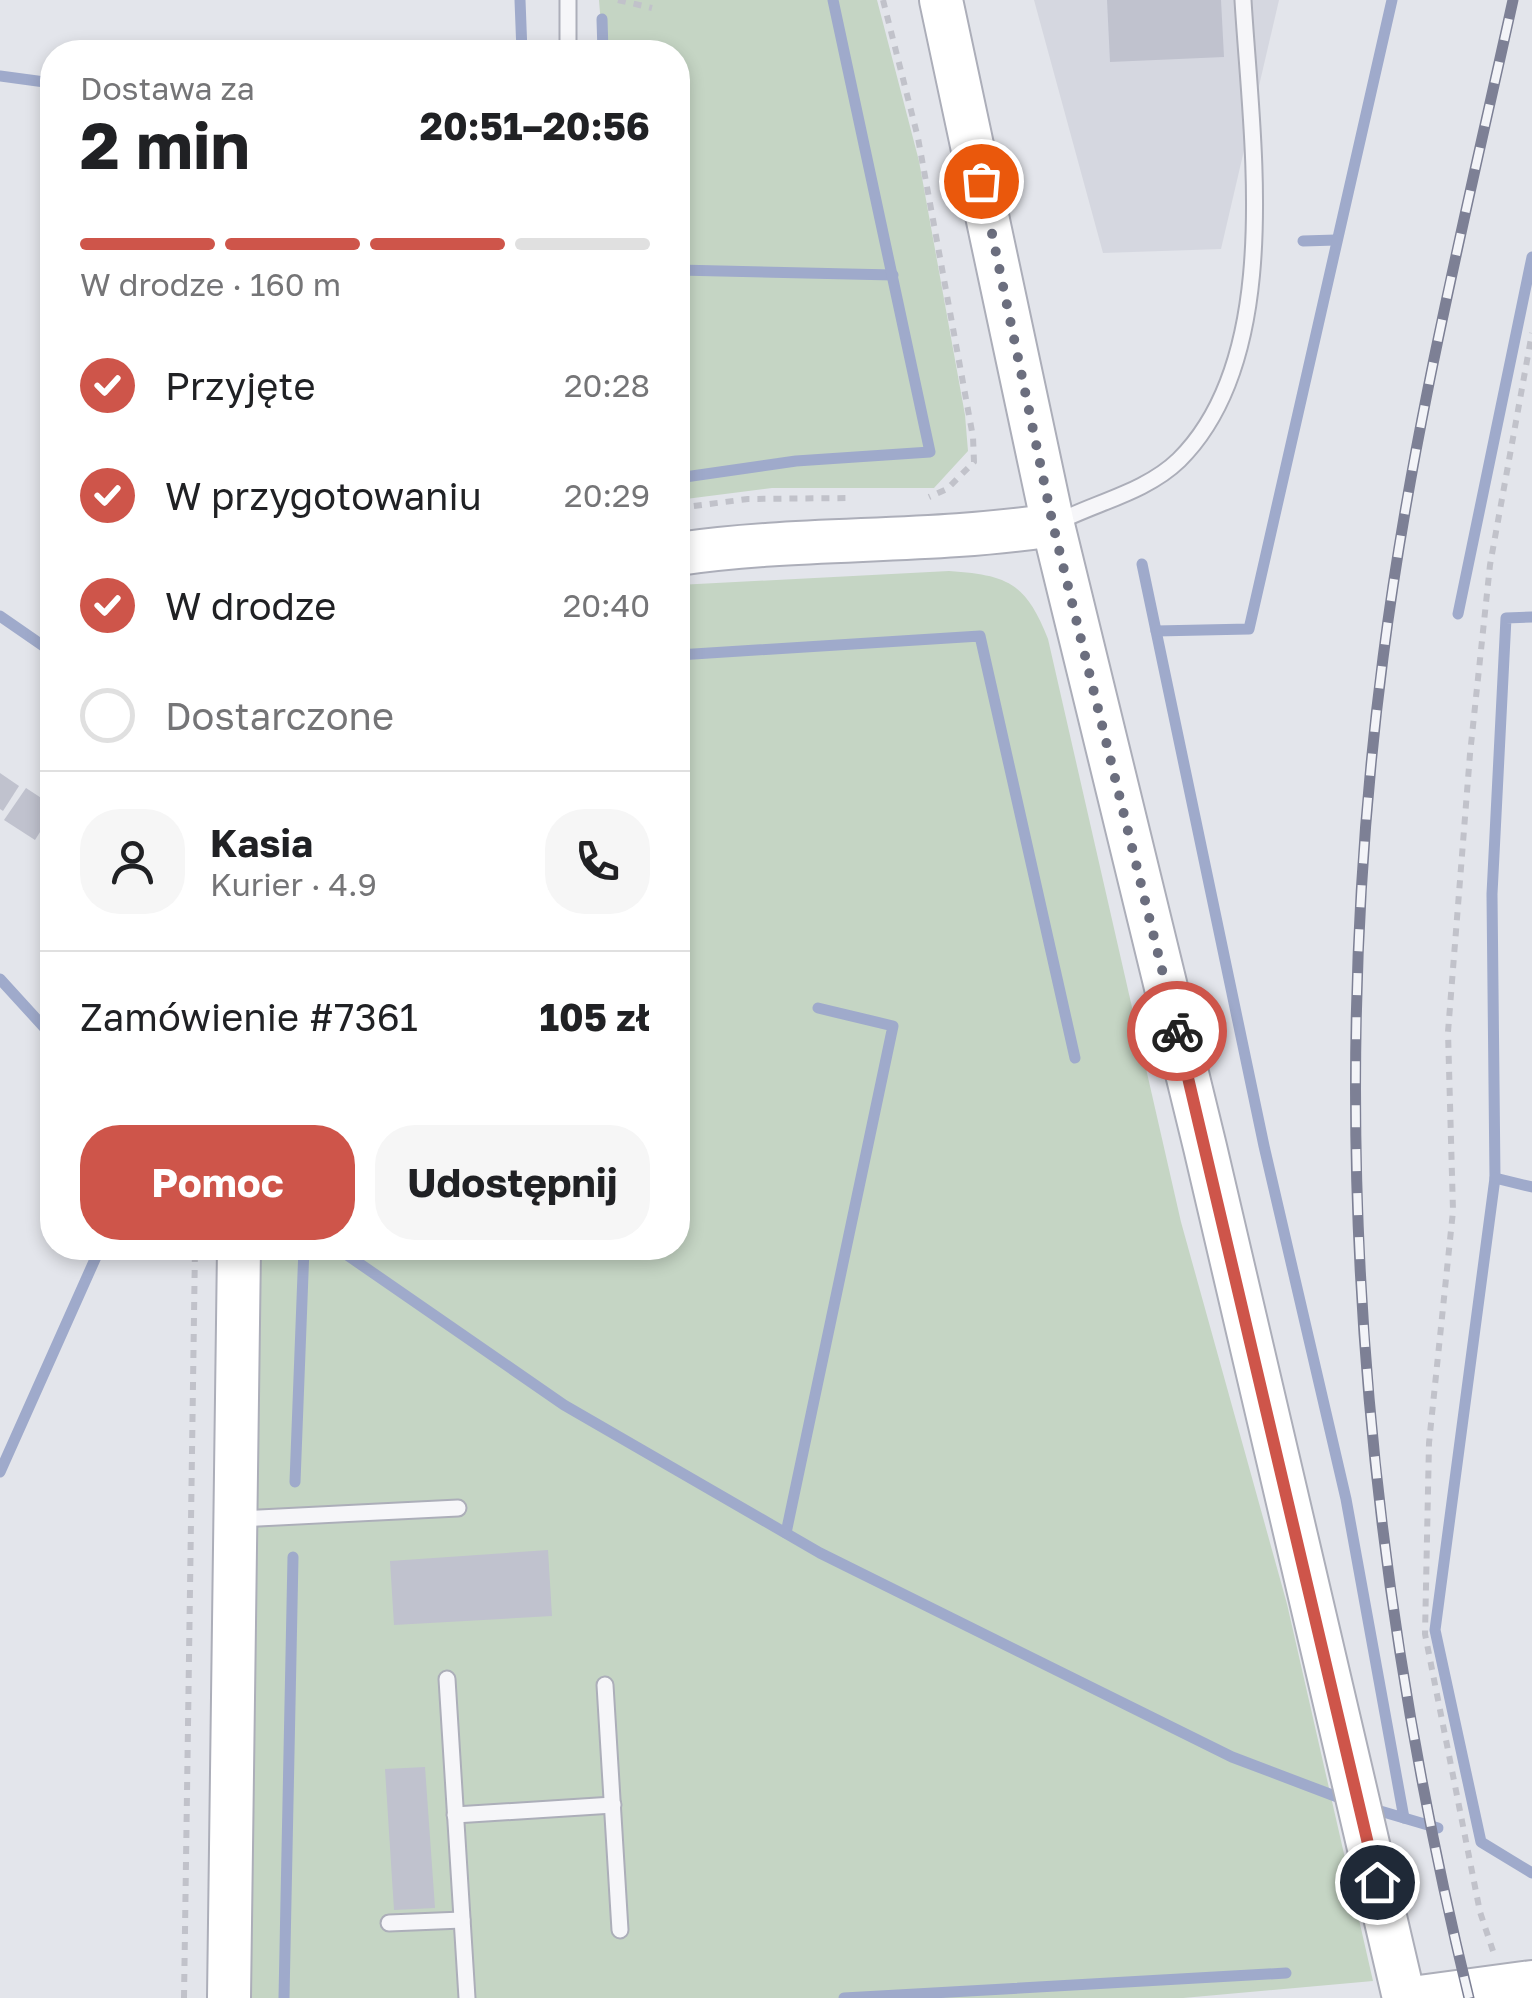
<!DOCTYPE html>
<html lang="pl">
<head>
<meta charset="utf-8">
<style>
  body { margin:0; font-family:"Golos Text",sans-serif; background:#f6f6f6; color:#202124; height:100vh; display:flex; flex-direction:column; font-size:38px; white-space:nowrap }
  * { box-sizing:border-box; margin:0 }
  p { font-size:32px; color:#757577 }
  .icon { flex:none; width:55px; height:55px; fill:none; stroke:currentColor; stroke-width:2; stroke-linecap:round; stroke-linejoin:round }
  .map { position:relative; flex:1; overflow:hidden }
  .sheet { position:absolute; left:40px; top:40px; width:650px; height:1220px; display:flex; flex-direction:column; background:#fff; border-radius:40px; box-shadow:0 5px 15px #0003 }
  .sheet>* { flex:none }
  .pin { position:absolute; display:grid; place-items:center; width:85px; height:85px; color:#fff; margin:-42px; border:5px solid #fff; border-radius:50%; box-shadow:0 2px 10px #0007 }
  .courier { position:absolute; display:grid; place-items:center; width:100px; height:100px; margin:-50px; border:8px solid #ce554a; border-radius:50%; background:#fff; color:#222; box-shadow:0 2px 12px #0007 }
  .summary em { font-style:normal; font-weight:700 }
  .summary div { display:flex; flex-direction:column-reverse }
  .summary { display:flex; align-items:center; justify-content:space-between; height:170px; padding:0 40px }
  h1 { font-size:65px; font-weight:700; line-height:75px }
  .bar { display:grid; grid-template-columns:repeat(4,1fr); gap:15px 10px; align-content:center; height:120px; padding:0 40px }
  .bar i { height:12px; border-radius:8px; background:#e0e0e0 }
  .bar .on { background:#ce554a }
  .bar p { grid-column:span 4 }
  .line { display:flex; align-items:center; gap:25px; padding:0 40px; border-top:2px solid #e0e0e0 }
  .line div { flex:1 }
  .round { display:grid; place-items:center; flex:none; width:105px; height:105px; border-radius:40px; background:#f6f6f6 }
  ol { padding:0 40px; list-style:none }
  li { display:flex; align-items:center; gap:30px; height:110px }
  li p { margin-inline-start:auto }
  li .icon { padding:10px; border-radius:50%; background:#ce554a; color:#fff; stroke-width:4 }
  li:last-child { color:#757577 }
  li i { width:55px; height:55px; border:5px solid #e0e0e0; border-radius:50% }
  .button { display:flex; gap:20px; margin-top:auto; padding:20px 40px }
  .button a { flex:1; height:115px; border-radius:40px; background:#ce554a; color:#fff; font-size:40px; font-weight:700; line-height:115px; text-align:center }
  .button a+a { background:#f6f6f6; color:#202124 }
  .map>svg:first-child { display:block }
  .built { fill:#d5d7e0 }
  .green { fill:#c5d5c4 }
  .lines { fill:none; stroke-linecap:round; stroke-linejoin:round }
  .stream { stroke:#9faacb; stroke-width:11 }
  .building { fill:#c0c2ce }
  .lane-casing { stroke:#acaeb9; stroke-width:19 }
  .secondary-casing { stroke:#acaeb9; stroke-width:46 }
  .path { stroke:#c1c2ca; stroke-width:6; stroke-dasharray:8 8; stroke-linecap:butt }
  .lane { stroke:#f6f6f9; stroke-width:15 }
  .secondary { stroke:#fff; stroke-width:42 }
  .rail-casing { stroke:#7d8095; stroke-width:11 }
  .rail { stroke:#f3f4f8; stroke-width:8; stroke-dasharray:22; stroke-linecap:butt }
  .done { stroke:#6b6e7e; stroke-width:10; stroke-dasharray:0 18 }
  .route { stroke:#ce554a; stroke-width:12 }
</style>
</head>
<body>
<div class="map">
<svg width="1532" height="1998" viewBox="0 0 1532 1998">
  <rect width="100%" height="100%" fill="#e3e5eb"/>
  <polygon class="built" points="1034,0 1279,0 1221,249 1103,253"/>
  <g class="green">
    <polygon points="599,0 877,0 919,161 965,415 968,451 934,488 772,488 678,500 678,52 603,52"/>
    <path d="M949,571C1008,575 1026,583 1048,639L1181,1222L1287,1604L1373,1981L1183,1998H250L261,1248H678V585Z"/>
  </g>
  <g class="lines">
    <g class="stream">
      <polyline points="520,0 522,52"/>
      <polyline points="602,19 603,52"/>
      <polyline points="0,76 52,83"/>
      <polyline points="1303,241 1336,240"/>
      <polyline points="678,270 893,275"/>
      <polyline points="678,478 796,461 930,452 833,0"/>
      <polyline points="1142,564 1264,1146 1346,1499 1404,1818"/>
      <polyline points="1458,614 1532,257"/>
      <polyline points="0,616 52,652"/>
      <polyline points="1532,617 1506,618 1492,894 1495,1178 1435,1630 1481,1842 1532,1873"/>
      <polyline points="1156,631 1249,629 1392,0"/>
      <polyline points="678,655 980,636 1075,1058"/>
      <polyline points="0,979 52,1036"/>
      <polyline points="1495,1178 1532,1187"/>
      <polyline points="337,1248 564,1405 820,1553 1232,1757 1348,1801"/>
      <polyline points="0,1472 100,1248"/>
      <polyline points="295,1482 304,1248"/>
      <polyline points="786,1533 893,1026 818,1008"/>
      <polyline points="1370,1808 1438,1828"/>
      <polyline points="284,1998 293,1557"/>
      <polyline points="844,1998 1286,1973"/>
    </g>
  </g>
  <g class="building">
    <polygon points="1107,0 1221,0 1224,57 1110,62"/>
    <polygon points="0,773 19,786 3,811 0,809"/>
    <polygon points="26,788 52,805 52,813 35,840 4,820"/>
    <polygon points="548,1550 552,1616 394,1625 390,1561"/>
    <polygon points="425,1767 435,1908 394,1910 385,1769"/>
  </g>
  <g class="lines">
    <g class="lane-casing">
      <g id="lane">
        <polyline points="568,0 568,52"/>
        <path d="M1058,522C1097,502 1146,492 1179,460C1285,355 1251,137 1243,0"/>
        <polyline points="237,1519 458,1508"/>
        <polyline points="447,1679 467,1998"/>
        <polyline points="605,1685 620,1930"/>
        <polyline points="455,1815 613,1805"/>
        <polyline points="389,1923 462,1920"/>
      </g>
    </g>
    <g class="secondary-casing">
      <g id="secondary">
        <polyline points="941,0 1053,525 1205,1147 1404,1998"/>
        <path d="M678,554C802,536 929,544 1053,525"/>
        <polyline points="229,1998 239,1248"/>
        <polyline points="1412,1998 1532,1982"/>
      </g>
    </g>
    <g class="path">
      <polyline points="618,0 652,8"/>
      <polyline points="883,0 918,138 973,437 974,462 947,489 929,497"/>
      <polyline points="678,508 748,499 852,498"/>
      <polyline points="1493,1951 1480,1912 1425,1634 1429,1443 1453,1211 1448,1032 1470,754 1490,565 1532,333"/>
      <polyline points="184,1998 195,1248"/>
    </g>
    <use href="#lane" class="lane"/>
    <use href="#secondary" class="secondary"/>
    <g class="rail-casing">
      <path id="rail" d="M1469,1998C1362,1559 1325,1107 1383,658C1411,436 1465,218 1513,0"/>
    </g>
    <use href="#rail" class="rail"/>
  </g>
  <g class="lines">
    <polyline class="done" points="981,181 1053,525 1177,1031"/>
    <polyline class="route" points="1177,1031 1377,1882"/>
  </g>
</svg>
<div class="pin" style="left:981px;top:181px;background:#ea580c"><svg class="icon" aria-label="bag" viewBox="0 0 24 24"><path d="M5 8h14l-1 12H6zM9 8a3 3 0 0 1 6 0"/></svg></div>
<div class="pin" style="left:1377px;top:1882px;background:#1f2937"><svg class="icon" aria-label="home" viewBox="0 0 24 24"><path d="M3 11l9-7 9 7M6 9v11h12V9"/></svg></div>
<div class="courier" style="left:1177px;top:1031px"><svg class="icon" aria-label="bike" viewBox="0 0 24 24"><circle cx="6" cy="16" r="4"/><circle cx="18" cy="16" r="4"/><path d="M6 16l4-8h5l3 8M10 8l3 8H6M13 5h3"/></svg></div>
<section class="sheet">
<div class="summary"><div><h1>2 min</h1><p>Dostawa za</p></div><em>20:51–20:56</em></div>
<div class="bar"><i class="on"></i><i class="on"></i><i class="on"></i><i></i><p>W drodze · 160 m</p></div>
<ol>
<li><svg class="icon" aria-label="check" viewBox="0 0 24 24"><path d="M5 12l5 5 9-10"/></svg>Przyjęte<p>20:28</p></li>
<li><svg class="icon" aria-label="check" viewBox="0 0 24 24"><path d="M5 12l5 5 9-10"/></svg>W przygotowaniu<p>20:29</p></li>
<li><svg class="icon" aria-label="check" viewBox="0 0 24 24"><path d="M5 12l5 5 9-10"/></svg>W drodze<p>20:40</p></li>
<li><i></i>Dostarczone</li>
</ol>
<div class="line" style="height:180px"><a class="round"><svg class="icon" aria-label="person" viewBox="0 0 24 24"><circle cx="12" cy="8" r="4"/><path d="M4 21q1-7 8-7t8 7"/></svg></a><div><b>Kasia</b><p>Kurier · 4.9</p></div><a class="round"><svg class="icon" aria-label="phone" viewBox="0 0 24 24"><path d="M5 4h4l2 5-3 2q2 4 5 5l2-3 5 2v4C11 20 4 13 5 4z"/></svg></a></div>
<div class="line" style="height:130px"><div>Zamówienie #7361</div><b>105 zł</b></div>
<div class="button"><a>Pomoc</a><a>Udostępnij</a></div>
</section>
</div>
</body>
</html>
